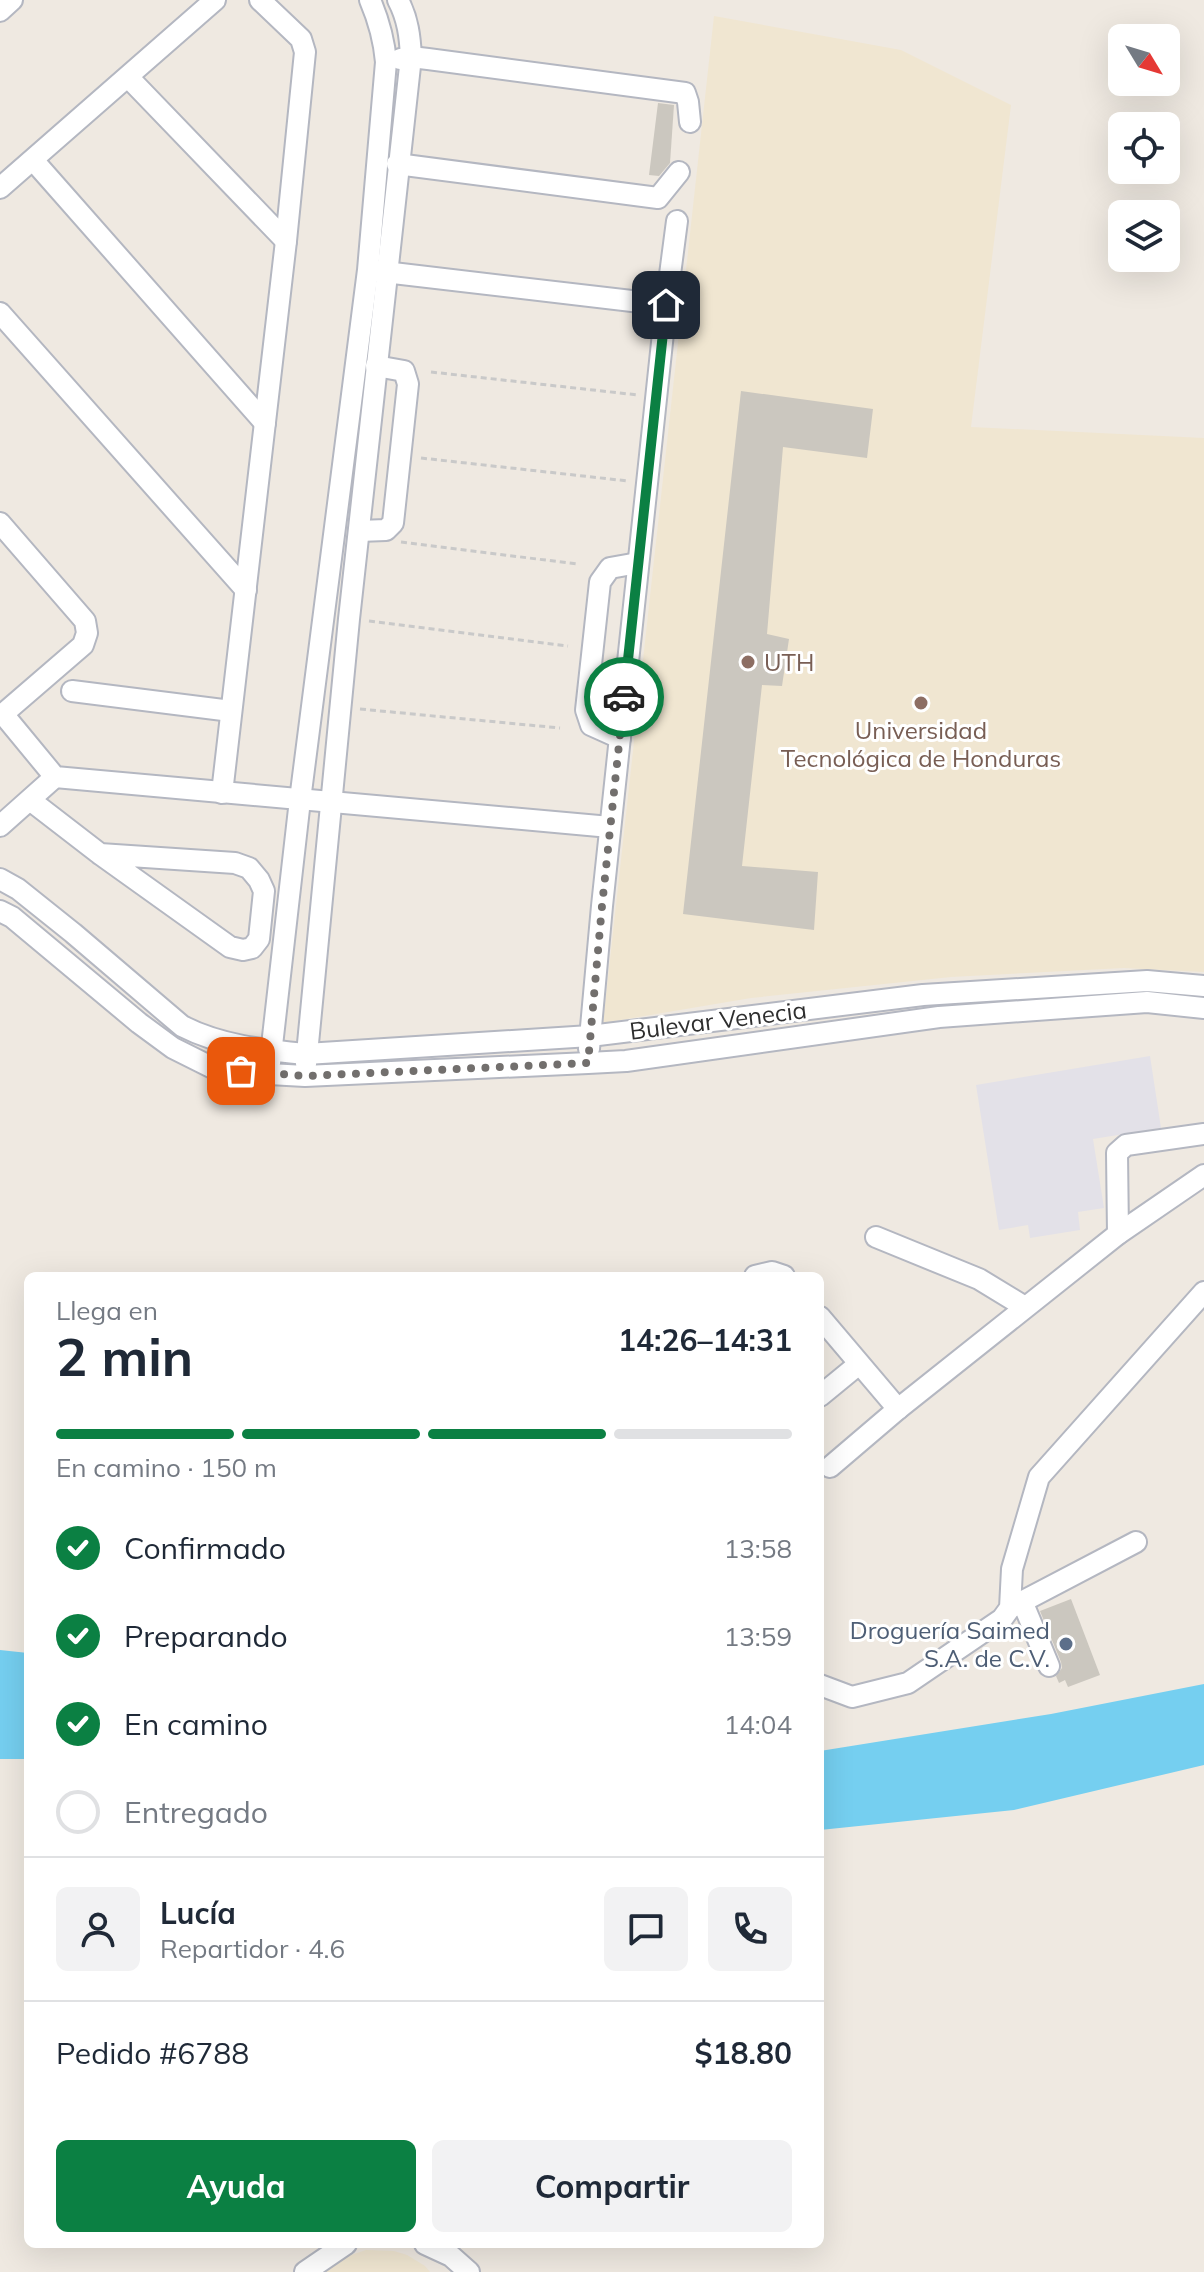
<!DOCTYPE html>
<html lang="es">
<head>
<meta charset="utf-8">
<style>
  body { margin:0; font-family:Mulish,sans-serif; background:#f2f2f3; color:#1f2937; height:100vh; display:flex; flex-direction:column; font-size:30px; white-space:nowrap }
  * { box-sizing:border-box; margin:0 }
  p { font-size:26px; color:#747a83 }
  .icon { flex:none; width:44px; height:44px; fill:none; stroke:currentColor; stroke-width:2; stroke-linecap:round; stroke-linejoin:round }
  .map { position:relative; flex:1; overflow:hidden }
  .side { position:absolute; left:24px; top:1272px; width:800px; height:976px; display:flex; flex-direction:column; background:#fff; border-radius:12px; box-shadow:0 8px 32px #0002 }
  .side>* { flex:none }
  .needle { width:52px; rotate:128deg }
  .tools { position:absolute; left:1108px; top:24px; display:grid; gap:16px }
  .tools a { display:grid; place-items:center; width:72px; height:72px; border-radius:12px; background:#fff; box-shadow:0 8px 32px #0002; font-size:40px }
  .pin { position:absolute; display:grid; place-items:center; width:68px; height:68px; color:#fff; margin:-34px; border-radius:16px; box-shadow:0 4px 12px #0006 }
  .courier { position:absolute; display:grid; place-items:center; width:80px; height:80px; margin:-40px; border:6px solid #0b8043; border-radius:50%; background:#fff; color:#222; box-shadow:0 2px 10px #0007 }
  .overview em { font-style:normal; font-weight:700 }
  .overview div { display:flex; flex-direction:column-reverse }
  .overview { display:flex; align-items:center; justify-content:space-between; height:136px; padding:0 32px }
  h1 { font-size:52px; font-weight:700; line-height:60px }
  .bar { display:grid; grid-template-columns:repeat(4,1fr); gap:12px 8px; align-content:center; height:96px; padding:0 32px }
  .bar i { height:10px; border-radius:6px; background:#e0e1e3 }
  .bar .current { background:#0b8043 }
  .bar p { grid-column:span 4 }
  .line { display:flex; align-items:center; gap:20px; padding:0 32px; border-top:2px solid #e0e1e3 }
  .line div { flex:1 }
  .round { display:grid; place-items:center; flex:none; width:84px; height:84px; border-radius:12px; background:#f2f2f3 }
  ol { padding:0 32px; list-style:none }
  li { display:flex; align-items:center; gap:24px; height:88px }
  li p { margin-inline-start:auto }
  li .icon { padding:8px; border-radius:50%; background:#0b8043; color:#fff; stroke-width:4 }
  li:last-child { color:#747a83 }
  li i { width:44px; height:44px; border:4px solid #e0e1e3; border-radius:50% }
  .cta { display:flex; gap:16px; margin-top:auto; padding:16px 32px }
  .cta a { flex:1; height:92px; border-radius:12px; background:#0b8043; color:#fff; font-size:32px; font-weight:700; line-height:92px; text-align:center }
  .cta a+a { background:#f2f2f3; color:#1f2937 }
  .map>svg:first-child { display:block }
  .industrial { fill:#e3e1e8 }
  .education { fill:#f0e6d1 }
  .water { fill:#75cff0 }
  .building { fill:#cbc7bf }
  .lines { fill:none; stroke-linecap:round; stroke-linejoin:round }
  .minor-casing { stroke:#b4b7c1; stroke-width:24 }
  .path { stroke:#c9c9c9; stroke-width:3; stroke-dasharray:6 4; stroke-linecap:butt }
  .minor { stroke:#fff; stroke-width:20 }
  .done { stroke:#726f6d; stroke-width:8; stroke-dasharray:0 14.4 }
  .route { stroke:#0b8043; stroke-width:10 }
  .education-dot { fill:#8d6e63; stroke:#fff; stroke-width:3 }
  .service-dot { fill:#5c6f8a; stroke:#fff; stroke-width:3 }
  .labels { text-anchor:middle; dominant-baseline:central; stroke-width:6; stroke-linejoin:round; paint-order:stroke }
  .education-label { font-size:24px; fill:#785e54; stroke:#fff; text-anchor:start }
  .street-label { font-size:24px; fill:#2e2e2e; stroke:#fff }
  .service-label { font-size:24px; fill:#4e5e75; stroke:#fff; text-anchor:end }
</style>
</head>
<body>
<div class="map">
<svg width="1204" height="2272" viewBox="0 0 1204 2272">
  <rect width="100%" height="100%" fill="#efe9e1"/>
  <polygon class="industrial" points="1150,1056 1161,1128 1093,1139 1104,1208 1078,1212 1080,1230 1030,1238 1028,1225 999,1230 976,1085"/>
  <g class="education">
    <polygon points="714,16 901,50 1011,105 971,427 1204,438 1204,972 1124,968 951,977 751,998 603,1023"/>
    <polygon points="366,2250 394,2251 407,2255 425,2266 430,2272 325,2272 342,2258"/>
  </g>
  <g class="water">
    <polygon points="0,1650 28,1653 28,1759 0,1759"/>
    <polygon points="1204,1684 1204,1765 1014,1810 820,1830 820,1751 1051,1714"/>
  </g>
  <g class="building">
    <polygon points="658,103 674,105 670,163 659,176 649,175"/>
    <polygon points="741,391 873,409 867,458 783,447 767,634 789,639 782,686 762,685 742,866 818,872 814,930 683,914"/>
    <polygon points="1071,1599 1100,1675 1068,1687 1065,1680 1059,1683 1056,1676 1062,1668 1061,1662 1040,1611"/>
  </g>
  <g class="lines">
    <g class="minor-casing">
      <g id="minor">
        <polyline points="0,11 12,0"/>
        <polyline points="400,59 411,57 428,59 685,93 688,102 690,122"/>
        <polyline points="128,77 286,241"/>
        <polyline points="33,160 265,423"/>
        <polyline points="397,164 658,198 679,172"/>
        <polyline points="0,188 215,0"/>
        <polyline points="376,271 666,305"/>
        <polyline points="0,313 246,590"/>
        <polyline points="0,523 85,621 87,633 83,645 3,714 55,777 610,827"/>
        <polyline points="359,531 386,530 393,523 408,384 404,371 376,366"/>
        <polyline points="72,691 231,711"/>
        <polyline points="620,738 591,725 586,710 600,582 610,568 638,563"/>
        <polyline points="222,793 286,241 305,52 301,39 260,0"/>
        <polyline points="30,800 100,854 230,947 243,950 252,948 259,939 264,891 259,880 249,868 235,863 100,854"/>
        <polyline points="0,826 55,777"/>
        <path d="M0,879L18,889L73,933L182,1026C221,1046 264,1050 306,1054L590,1036L923,995L1147,981L1204,986"/>
        <polyline points="0,911 12,917 139,1023 173,1048 213,1068 269,1074 305,1076 588,1063 626,1061 939,1017 1147,1002 1204,1008"/>
        <polyline points="589,1049 602,906 666,305 677,221"/>
        <path d="M270,1063L300,800L368,270L386,62C384,39 379,21 370,0"/>
        <path d="M306,1064L349,619L411,57C410,37 408,19 398,0"/>
        <polyline points="1118,1234 1117,1153 1126,1145 1204,1134"/>
        <polyline points="876,1237 979,1279 1025,1307"/>
        <polyline points="755,1276 772,1272 784,1276"/>
        <polyline points="820,1317 898,1409"/>
        <polyline points="820,1396 859,1364"/>
        <polyline points="830,1467 898,1409 1118,1234 1204,1175"/>
        <polyline points="1022,1601 1049,1666"/>
        <polyline points="1010,1608 1136,1542"/>
        <polyline points="820,1685 852,1697 908,1683 1002,1619 1010,1608 1012,1569 1039,1477 1204,1292"/>
        <polyline points="425,2244 451,2256 469,2272"/>
        <polyline points="305,2272 346,2244"/>
      </g>
    </g>
    <g class="path">
      <polyline points="431,372 638,395"/>
      <polyline points="421,458 628,481"/>
      <polyline points="401,542 577,564"/>
      <polyline points="369,621 568,646"/>
      <polyline points="360,709 560,728"/>
    </g>
    <use href="#minor" class="minor"/>
  </g>
  <g class="lines">
    <polyline class="done" points="241,1071 305,1076 588,1063 602,906 624,697"/>
    <polyline class="route" points="624,697 666,305"/>
  </g>
  <g class="education-dot">
    <circle cx="748" cy="662" r="8"/>
    <circle cx="921" cy="703" r="8"/>
  </g>
  <circle class="service-dot" cx="1066" cy="1644" r="8"/>
  <g class="labels">
    <g class="education-label">
      <text x="764" y="662">UTH</text>
      <text x="921" y="730" text-anchor="middle">Universidad<tspan x="921" dy="28">Tecnológica de Honduras</tspan></text>
    </g>
    <g class="street-label">
      <text transform="translate(718 1020) rotate(-7)">Bulevar Venecia</text>
    </g>
    <g class="service-label">
      <text x="1050" y="1630">Droguería Saimed<tspan x="1050" dy="28">S.A. de C.V.</tspan></text>
    </g>
  </g>
</svg>
<div class="tools">
<a><svg class="needle" viewBox="-14 -14 28 28"><path d="M0-13l5 13h-10z" fill="#e53935"/><path d="M0 13l5-13h-10z" fill="#747a83"/></svg></a>
<a><svg class="icon" aria-label="locate" viewBox="0 0 24 24"><circle cx="12" cy="12" r="6"/><path d="M12 2v4M12 18v4M2 12h4M18 12h4"/></svg></a>
<a><svg class="icon" aria-label="layers" viewBox="0 0 24 24"><path d="M12 4l9 5-9 5-9-5zM3 14l9 5 9-5"/></svg></a>
</div>
<div class="pin" style="left:241px;top:1071px;background:#ea580c"><svg class="icon" aria-label="bag" viewBox="0 0 24 24"><path d="M5 8h14l-1 12H6zM9 8a3 3 0 0 1 6 0"/></svg></div>
<div class="pin" style="left:666px;top:305px;background:#1f2937"><svg class="icon" aria-label="home" viewBox="0 0 24 24"><path d="M3 11l9-7 9 7M6 9v11h12V9"/></svg></div>
<div class="courier" style="left:624px;top:697px"><svg class="icon" aria-label="car" viewBox="0 0 24 24"><path d="M5 17H2v-5l4-1 3-4h7l3 4 3 1v5h-3M9 17h6M6 11h13"/><circle cx="7" cy="17" r="2"/><circle cx="17" cy="17" r="2"/></svg></div>
<section class="side">
<div class="overview"><div><h1>2 min</h1><p>Llega en</p></div><em>14:26–14:31</em></div>
<div class="bar"><i class="current"></i><i class="current"></i><i class="current"></i><i></i><p>En camino · 150 m</p></div>
<ol>
<li><svg class="icon" aria-label="check" viewBox="0 0 24 24"><path d="M5 12l5 5 9-10"/></svg>Confirmado<p>13:58</p></li>
<li><svg class="icon" aria-label="check" viewBox="0 0 24 24"><path d="M5 12l5 5 9-10"/></svg>Preparando<p>13:59</p></li>
<li><svg class="icon" aria-label="check" viewBox="0 0 24 24"><path d="M5 12l5 5 9-10"/></svg>En camino<p>14:04</p></li>
<li><i></i>Entregado</li>
</ol>
<div class="line" style="height:144px"><a class="round"><svg class="icon" aria-label="person" viewBox="0 0 24 24"><circle cx="12" cy="8" r="4"/><path d="M4 21q1-7 8-7t8 7"/></svg></a><div><b>Lucía</b><p>Repartidor · 4.6</p></div><a class="round"><svg class="icon" aria-label="chat" viewBox="0 0 24 24"><path d="M4 5h16v11H9l-5 4z"/></svg></a><a class="round"><svg class="icon" aria-label="phone" viewBox="0 0 24 24"><path d="M5 4h4l2 5-3 2q2 4 5 5l2-3 5 2v4C11 20 4 13 5 4z"/></svg></a></div>
<div class="line" style="height:104px"><div>Pedido #6788</div><b>$18.80</b></div>
<div class="cta"><a>Ayuda</a><a>Compartir</a></div>
</section>
</div>
</body>
</html>
